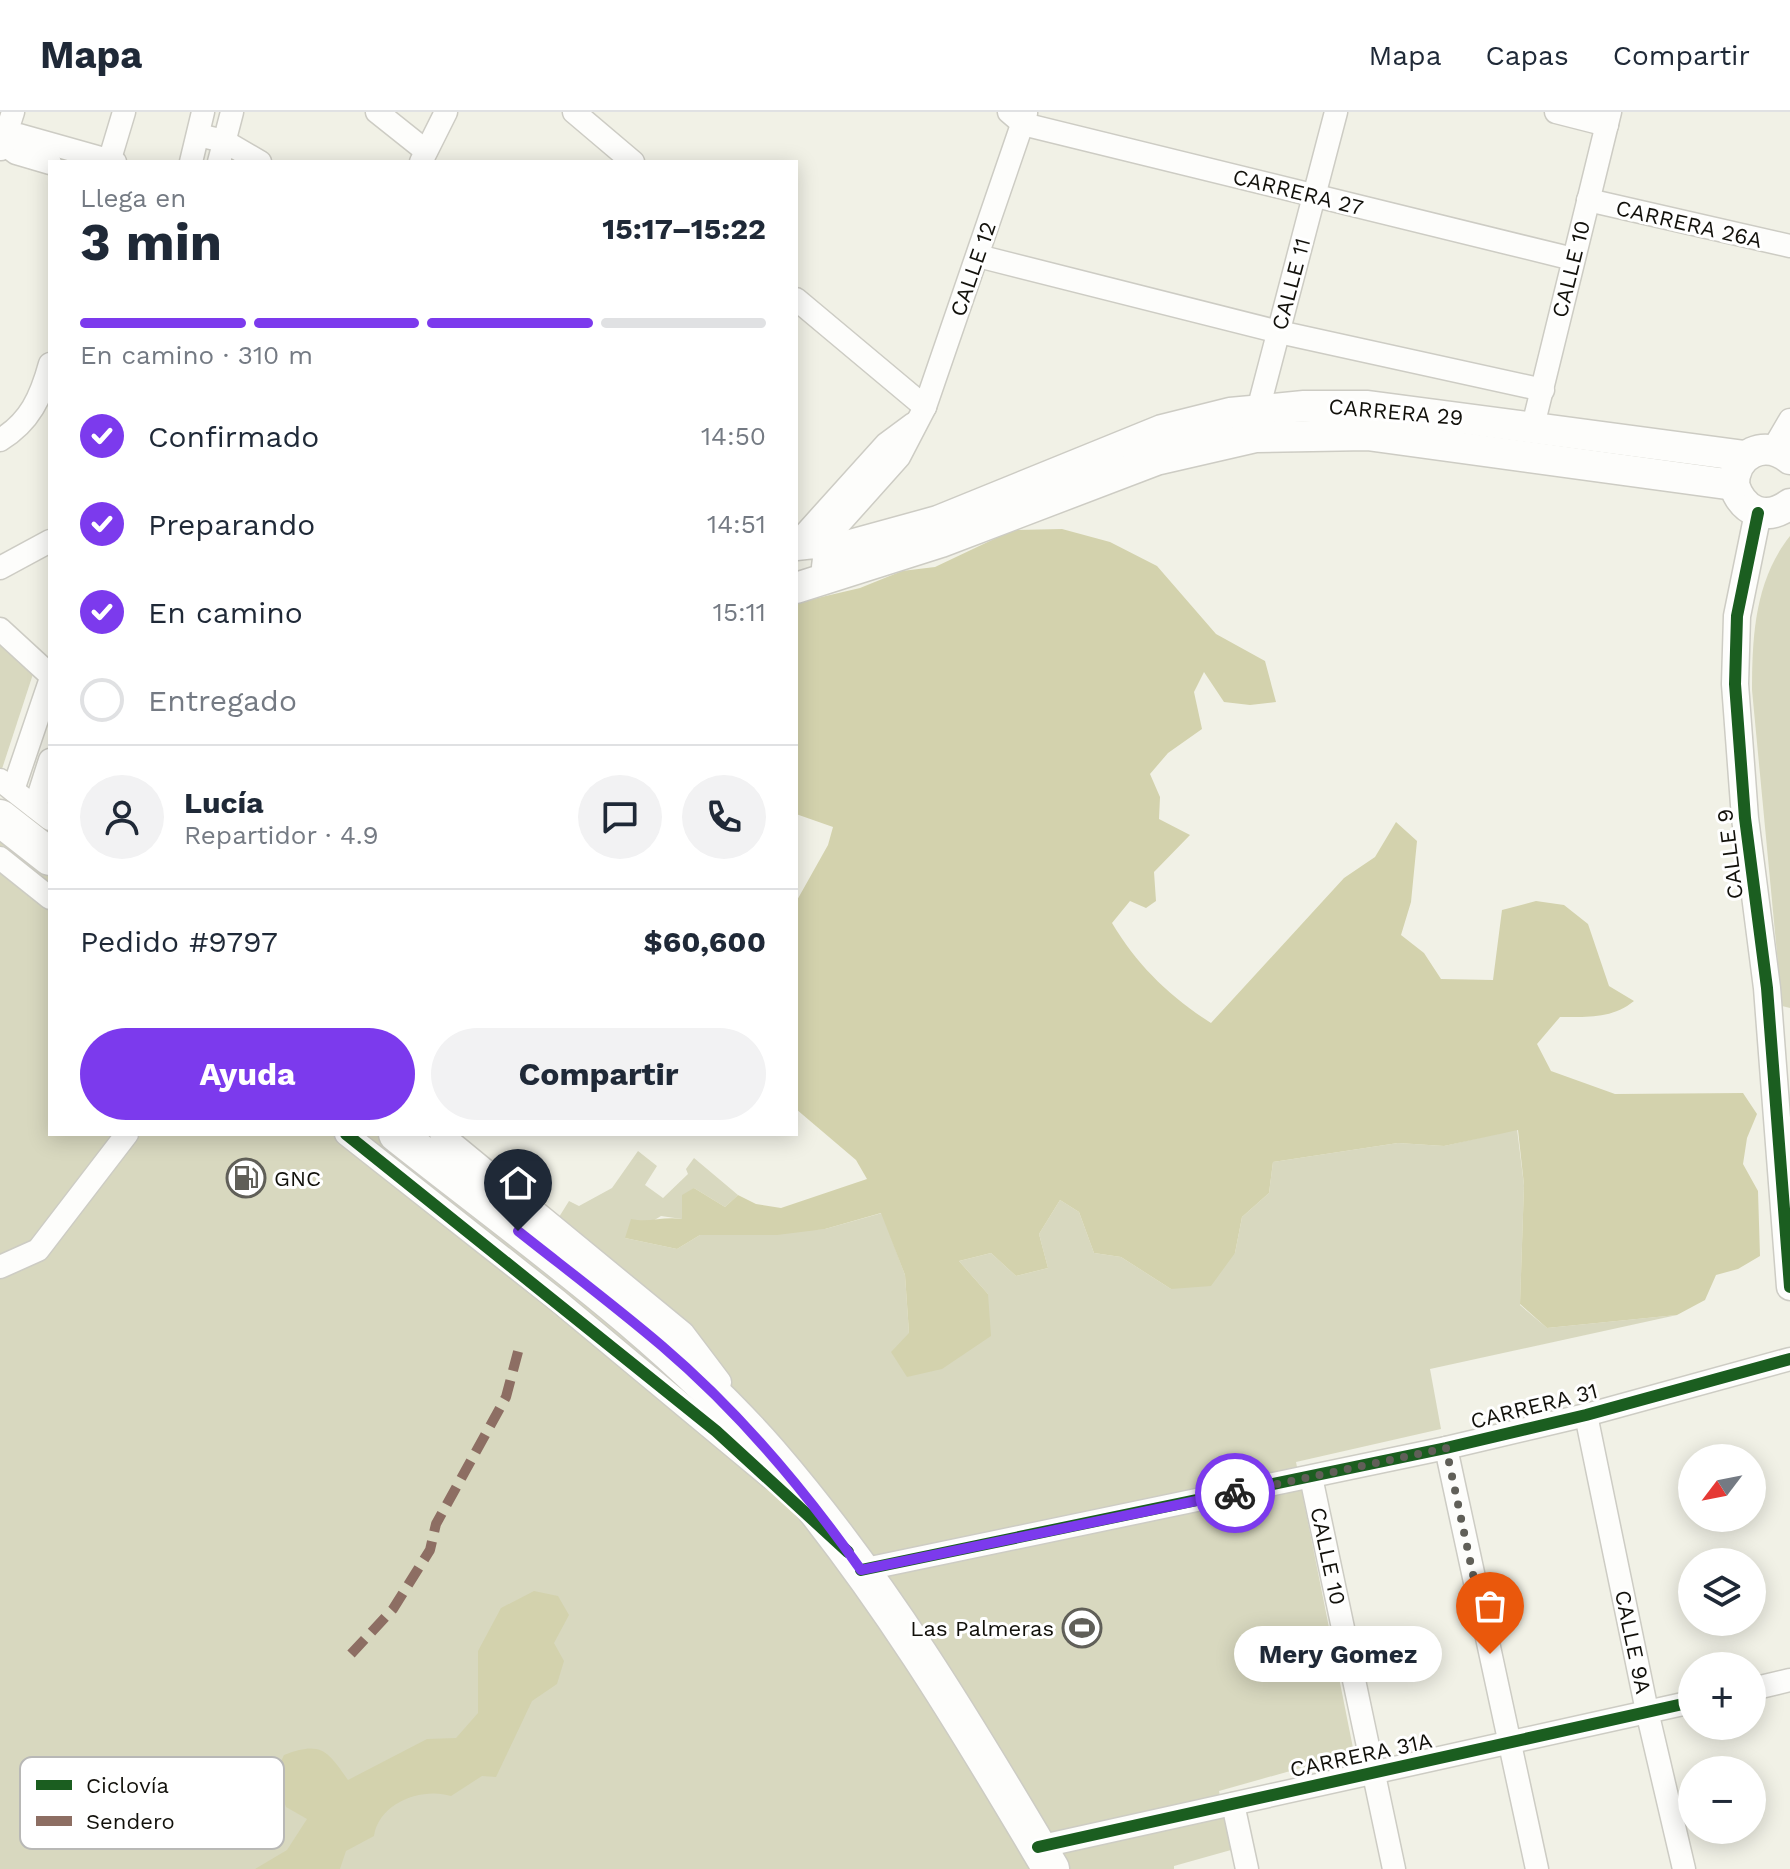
<!DOCTYPE html>
<html lang="es">
<head>
<meta charset="utf-8">
<style>
  body { margin:0; font-family:"Work Sans",sans-serif; background:#f2f2f3; color:#1f2937; height:100vh; display:flex; flex-direction:column; font-size:30px; white-space:nowrap }
  * { box-sizing:border-box; margin:0 }
  p { font-size:26px; color:#747a83 }
  .icon { flex:none; width:44px; height:44px; fill:none; stroke:currentColor; stroke-width:2; stroke-linecap:round; stroke-linejoin:round }
  .map { position:relative; flex:1; overflow:hidden }
  .details { position:absolute; left:48px; top:48px; width:750px; height:976px; display:flex; flex-direction:column; background:#fff; border-radius:0px; box-shadow:0 4px 20px #0003 }
  .details>* { flex:none }
  .needle { width:52px; rotate:238deg }
  .controls { position:absolute; left:1678px; top:1332px; display:grid; gap:16px }
  .controls a { display:grid; place-items:center; width:88px; height:88px; border-radius:50%; background:#fff; box-shadow:0 4px 20px #0003; font-size:40px }
  .pin { position:absolute; display:grid; place-items:center; width:68px; height:68px; color:#fff; margin:-82px -34px; border-radius:50% 50% 50% 0; rotate:-45deg; box-shadow:0 0 8px #0007 }
  .pin .icon { rotate:45deg }
  .courier { position:absolute; display:grid; place-items:center; width:80px; height:80px; margin:-40px; border:6px solid #7c3aed; border-radius:50%; background:#fff; color:#222; box-shadow:0 2px 10px #0007 }
  .bubble { position:absolute; height:56px; border-radius:28px; background:#fff; box-shadow:0 4px 20px #0003; font-size:26px; font-weight:700; line-height:56px; text-align:center }
  .headline em { font-style:normal; font-weight:700 }
  .headline div { display:flex; flex-direction:column-reverse }
  .headline { display:flex; align-items:center; justify-content:space-between; height:136px; padding:0 32px }
  h1 { font-size:52px; font-weight:700; line-height:60px }
  .bar { display:grid; grid-template-columns:repeat(4,1fr); gap:12px 8px; align-content:center; height:96px; padding:0 32px }
  .bar i { height:10px; border-radius:6px; background:#e0e1e3 }
  .bar .active { background:#7c3aed }
  .bar p { grid-column:span 4 }
  .line { display:flex; align-items:center; gap:20px; padding:0 32px; border-top:2px solid #e0e1e3 }
  .line div { flex:1 }
  .round { display:grid; place-items:center; flex:none; width:84px; height:84px; border-radius:42px; background:#f2f2f3 }
  ol { padding:0 32px; list-style:none }
  li { display:flex; align-items:center; gap:24px; height:88px }
  li p { margin-inline-start:auto }
  li .icon { padding:8px; border-radius:50%; background:#7c3aed; color:#fff; stroke-width:4 }
  li:last-child { color:#747a83 }
  li i { width:44px; height:44px; border:4px solid #e0e1e3; border-radius:50% }
  .button { display:flex; gap:16px; margin-top:auto; padding:16px 32px }
  .button a { flex:1; height:92px; border-radius:48px; background:#7c3aed; color:#fff; font-size:32px; font-weight:700; line-height:92px; text-align:center }
  .button a+a { background:#f2f2f3; color:#1f2937 }
  header { display:flex; align-items:center; gap:48px; box-sizing:border-box; height:112px; padding:0 40px; background:#fff; border-bottom:2px solid #e0e1e3 }
  header strong { font-size:38px }
  nav { display:flex; gap:44px; margin-inline-start:auto; font-size:28px }
  .map>svg:first-child { display:block }
  .green { fill:#d8d8bf }
  .forest { fill:#d3d2ad }
  .lines { fill:none; stroke-linecap:round; stroke-linejoin:round }
  .minor-casing { stroke:#cdccc4; stroke-width:25 }
  .tertiary-casing { stroke:#cdccc4; stroke-width:29 }
  .secondary-casing { stroke:#cdccc4; stroke-width:33 }
  .trunk-casing { stroke:#cdccc4; stroke-width:39 }
  .minor { stroke:#fdfdfb; stroke-width:22 }
  .tertiary { stroke:#fdfdfb; stroke-width:26 }
  .secondary { stroke:#fdfdfb; stroke-width:30 }
  .trunk { stroke:#fdfdfb; stroke-width:36 }
  .quiet { stroke:#8d6e63; stroke-width:10; stroke-dasharray:20 10; stroke-linecap:butt }
  .cycleway-casing { stroke:#fff; stroke-width:17 }
  .cycleway { stroke:#1b5e20; stroke-width:12 }
  .done { stroke:#605f58; stroke-width:8; stroke-dasharray:0 14.4 }
  .route { stroke:#7c3aed; stroke-width:10 }
  .labels { text-anchor:middle; dominant-baseline:central; stroke-width:6; stroke-linejoin:round; paint-order:stroke }
  .street-label { font-size:22px; fill:#12110b; stroke:#fff }
  .poi-label { font-size:22px; fill:#12110b; stroke:#fff; text-anchor:start }
  .key { fill:#fff; stroke:#b8b8b6; stroke-width:2 }
  .key-label { font-size:22px; fill:#12110b }
</style>
</head>
<body>
<header>
<strong>Mapa</strong>
<nav><a>Mapa</a><a>Capas</a><a>Compartir</a></nav>
</header>
<div class="map">
<svg width="1790" height="1757" viewBox="0 0 1790 1757">
  <rect width="100%" height="100%" fill="#f1f1e6"/>
  <g class="green">
    <path d="M1790,424V896L1782,894L1752,578C1752,524 1755,468 1790,424Z"/>
    <polygon points="0,527 34,559 0,663"/>
    <polygon points="0,705 50,745 50,1022 400,1022 541,1134 569,1089 579,1094 612,1076 638,1039 657,1054 645,1073 663,1086 688,1062 686,1057 694,1046 738,1083 725,1095 694,1076 682,1107 661,1104 625,1126 677,1137 700,1123 825,1117 882,1101 905,1163 909,1221 988,1182 959,1149 991,1141 1016,1164 1048,1156 1039,1122 1060,1088 1079,1100 1094,1141 1121,1145 1171,1177 1235,1141 1242,1105 1269,1081 1273,1050 1398,1031 1444,1034 1517,1017 1524,1073 1520,1193 1547,1216 1677,1203 1430,1257 1441,1317 1296,1350 1354,1641 1219,1679 1231,1738 1174,1754 1174,1757 0,1757"/>
  </g>
  <g class="forest">
    <path d="M1062,417L1110,430L1157,454L1216,522L1265,549L1276,590L1250,593L1224,590L1204,560L1194,580L1202,617L1168,641L1150,662L1160,685L1159,707L1190,723L1154,760L1156,789L1146,796L1130,789L1112,811C1137,853 1170,885 1211,911L1344,766L1375,745L1396,710L1417,729L1411,790L1401,823L1424,841L1441,867L1493,868L1502,798L1536,789L1564,793L1588,812L1609,874L1634,889C1612,907 1586,905 1560,905L1537,932L1551,959L1615,982L1743,981L1757,1002L1747,1026L1743,1052L1758,1079L1760,1144L1738,1157L1716,1163L1705,1188L1677,1203L1547,1216L1520,1192L1524,1073L1518,1018L1444,1034L1398,1031L1273,1050L1269,1081L1242,1105L1235,1141L1211,1174L1171,1177L1121,1145L1094,1141L1079,1100L1060,1088L1039,1122L1048,1156L1016,1164L991,1141L959,1149L988,1182L991,1224L942,1257L907,1265L891,1240L909,1221L905,1163L881,1101L825,1117L777,1123H700L677,1137L625,1126L631,1107C649,1111 663,1104 682,1107V1083L694,1076L725,1095L738,1083L756,1092L781,1096L867,1067L856,1048L796,997V790L828,733L833,715L796,702V491L860,476L902,459L935,455L1013,418Z"/>
    <path d="M534,1479L558,1484L569,1503L554,1531L564,1549L557,1572L532,1589L496,1665L482,1664L451,1684C423,1675 379,1690 374,1724L346,1739L340,1757H255L287,1738L307,1707L286,1695L275,1663L284,1643C321,1629 327,1638 348,1668L427,1627L456,1626L478,1601V1539L501,1496Z"/>
  </g>
  <g class="lines">
    <g class="minor-casing">
      <g id="minor">
        <polyline points="377,0 426,39"/>
        <polyline points="574,0 633,50"/>
        <polyline points="1009,0 1023,12 1573,147"/>
        <polyline points="1556,0 1607,13"/>
        <polyline points="198,23 224,29 260,50"/>
        <polyline points="0,29 16,41 50,51"/>
        <polyline points="3,30 19,23 115,50"/>
        <polyline points="1,37 13,0"/>
        <polyline points="109,50 124,0"/>
        <polyline points="191,50 203,0"/>
        <polyline points="219,50 232,0"/>
        <polyline points="421,50 446,0"/>
        <polyline points="1588,88 1790,134"/>
        <polyline points="978,144 1279,220 1543,278"/>
        <polyline points="796,187 925,295"/>
        <polyline points="1258,298 1336,0"/>
        <polyline points="1533,314 1610,0"/>
        <path d="M0,328C30,310 41,285 50,252"/>
        <polyline points="1773,337 1790,308"/>
        <polyline points="823,430 899,345 925,295 1026,1"/>
        <polyline points="796,432 886,332 913,312"/>
        <polyline points="0,456 50,429"/>
        <polyline points="0,517 50,563"/>
        <polyline points="0,668 50,707"/>
        <polyline points="13,678 50,569"/>
        <polyline points="35,695 50,648"/>
        <polyline points="0,746 50,786"/>
        <polyline points="346,1022 558,1189 771,1366"/>
        <polyline points="441,1022 683,1221 720,1270"/>
        <polyline points="0,1155 38,1138 127,1022"/>
        <polyline points="1586,1303 1647,1599 1684,1757"/>
        <polyline points="1446,1336 1537,1757"/>
        <polyline points="1311,1365 1394,1757"/>
        <polyline points="861,1458 1446,1336 1586,1303 1790,1247"/>
        <polyline points="1752,1577 1790,1568"/>
        <polyline points="1233,1692 1247,1757"/>
        <polyline points="1038,1735 1692,1590"/>
      </g>
    </g>
    <g class="tertiary-casing">
      <polyline id="tertiary" points="1758,401 1737,504 1735,572 1745,706 1767,876 1790,1175"/>
    </g>
    <g class="secondary-casing">
      <g id="secondary">
        <path d="M1790,347C1765,327 1734,341 1734,373C1743,400 1766,410 1790,392"/>
        <polyline points="796,433 823,430 829,439 827,455"/>
        <polyline points="829,439 938,409 1162,318 1230,301 1304,294 1368,294 1745,344"/>
        <polyline points="796,476 941,430 1156,348 1256,325 1367,323 1734,373"/>
      </g>
    </g>
    <g class="trunk-casing">
      <g id="trunk">
        <polyline points="0,706 50,745"/>
        <path d="M397,1022C524,1123 662,1219 769,1341C879,1468 966,1613 1051,1757"/>
      </g>
    </g>
    <use href="#minor" class="minor"/>
    <use href="#tertiary" class="tertiary"/>
    <use href="#secondary" class="secondary"/>
    <use href="#trunk" class="trunk"/>
    <polyline class="quiet" points="351,1542 393,1497 430,1438 436,1412 506,1285 519,1236"/>
    <g class="cycleway-casing">
      <g id="cycleway">
        <polyline points="1758,401 1737,504 1735,572 1745,706 1767,876 1790,1175"/>
        <polyline points="346,1022 716,1319 848,1440"/>
        <polyline points="861,1458 1446,1336 1586,1303 1790,1247"/>
        <polyline points="1038,1735 1692,1590"/>
      </g>
    </g>
    <use href="#cycleway" class="cycleway"/>
  </g>
  <g class="lines">
    <polyline class="done" points="1235,1381 1446,1336 1490,1542"/>
    <path class="route" d="M518,1119C566,1157 615,1194 662,1234C737,1298 804,1377 861,1458L1235,1381"/>
  </g>
  <defs>
    <g id="fuel-ring" transform="scale(2)"><circle r="9.5" fill="#fff" stroke="#605f58" stroke-width="1.5"/><path d="M-5.5-6h7V0h2V4h1.3V-2.5L3-4.5l.8-.8L6-3V5H2.5V1h-1V6h-7ZM-4.2-4.7v3.2H.2V-4.7Z" fill="#605f58"/></g>
    <g id="stadium-ring" transform="scale(2)"><circle r="9.5" fill="#fff" stroke="#605f58" stroke-width="1.5"/><path d="M0-5a6.5 5 0 1 0 0 10a6.5 5 0 1 0 0-10ZM-3.5-1.8h7v3.6h-7Z" fill="#605f58"/></g>
  </defs>
  <g fill-rule="evenodd">
    <use href="#fuel-ring" x="246" y="1066"/>
    <use href="#stadium-ring" x="1082" y="1516"/>
  </g>
  <g class="labels">
    <g class="street-label">
      <text transform="translate(1298 80) rotate(14)">CARRERA 27</text>
      <text transform="translate(1689 112) rotate(13)">CARRERA 26A</text>
      <text transform="translate(973 157) rotate(-71)">CALLE 12</text>
      <text transform="translate(1571 157) rotate(-76)">CALLE 10</text>
      <text transform="translate(1291 172) rotate(-75)">CALLE 11</text>
      <text transform="translate(1396 300) rotate(5)">CARRERA 29</text>
      <text transform="translate(1730 742) rotate(-97)">CALLE 9</text>
      <text transform="translate(1534 1294) rotate(-14)">CARRERA 31</text>
      <text transform="translate(1328 1444) rotate(78)">CALLE 10</text>
      <text transform="translate(1633 1530) rotate(78)">CALLE 9A</text>
      <text transform="translate(1361 1643) rotate(-12)">CARRERA 31A</text>
    </g>
    <g class="poi-label">
      <text x="274" y="1066">GNC</text>
      <text x="1054" y="1516" text-anchor="end">Las Palmeras</text>
    </g>
  </g>
  <rect x="20" y="1645" width="264" height="92" rx="12" class="key"/>
  <rect x="36" y="1668" width="36" height="10" fill="#1b5e20"/>
  <rect x="36" y="1704" width="36" height="10" fill="#8d6e63"/>
  <g class="key-label">
    <text x="86" y="1681">Ciclovía</text>
    <text x="86" y="1717">Sendero</text>
  </g>
</svg>
<div class="controls">
<a><svg class="needle" viewBox="-14 -14 28 28"><path d="M0-13l5 13h-10z" fill="#e53935"/><path d="M0 13l5-13h-10z" fill="#747a83"/></svg></a>
<a><svg class="icon" aria-label="layers" viewBox="0 0 24 24"><path d="M12 4l9 5-9 5-9-5zM3 14l9 5 9-5"/></svg></a>
<a>+</a>
<a>−</a>
</div>
<div class="pin" style="left:1490px;top:1542px;background:#ea580c"><svg class="icon" aria-label="bag" viewBox="0 0 24 24"><path d="M5 8h14l-1 12H6zM9 8a3 3 0 0 1 6 0"/></svg></div>
<div class="pin" style="left:518px;top:1119px;background:#1f2937"><svg class="icon" aria-label="home" viewBox="0 0 24 24"><path d="M3 11l9-7 9 7M6 9v11h12V9"/></svg></div>
<div class="courier" style="left:1235px;top:1381px"><svg class="icon" aria-label="bike" viewBox="0 0 24 24"><circle cx="6" cy="16" r="4"/><circle cx="18" cy="16" r="4"/><path d="M6 16l4-8h5l3 8M10 8l3 8H6M13 5h3"/></svg></div>
<div class="bubble" style="left:1234px;top:1514px;width:208px">Mery Gomez</div>
<section class="details">
<div class="headline"><div><h1>3 min</h1><p>Llega en</p></div><em>15:17–15:22</em></div>
<div class="bar"><i class="active"></i><i class="active"></i><i class="active"></i><i></i><p>En camino · 310 m</p></div>
<ol>
<li><svg class="icon" aria-label="check" viewBox="0 0 24 24"><path d="M5 12l5 5 9-10"/></svg>Confirmado<p>14:50</p></li>
<li><svg class="icon" aria-label="check" viewBox="0 0 24 24"><path d="M5 12l5 5 9-10"/></svg>Preparando<p>14:51</p></li>
<li><svg class="icon" aria-label="check" viewBox="0 0 24 24"><path d="M5 12l5 5 9-10"/></svg>En camino<p>15:11</p></li>
<li><i></i>Entregado</li>
</ol>
<div class="line" style="height:144px"><a class="round"><svg class="icon" aria-label="person" viewBox="0 0 24 24"><circle cx="12" cy="8" r="4"/><path d="M4 21q1-7 8-7t8 7"/></svg></a><div><b>Lucía</b><p>Repartidor · 4.9</p></div><a class="round"><svg class="icon" aria-label="chat" viewBox="0 0 24 24"><path d="M4 5h16v11H9l-5 4z"/></svg></a><a class="round"><svg class="icon" aria-label="phone" viewBox="0 0 24 24"><path d="M5 4h4l2 5-3 2q2 4 5 5l2-3 5 2v4C11 20 4 13 5 4z"/></svg></a></div>
<div class="line" style="height:104px"><div>Pedido #9797</div><b>$60,600</b></div>
<div class="button"><a>Ayuda</a><a>Compartir</a></div>
</section>
</div>
</body>
</html>
